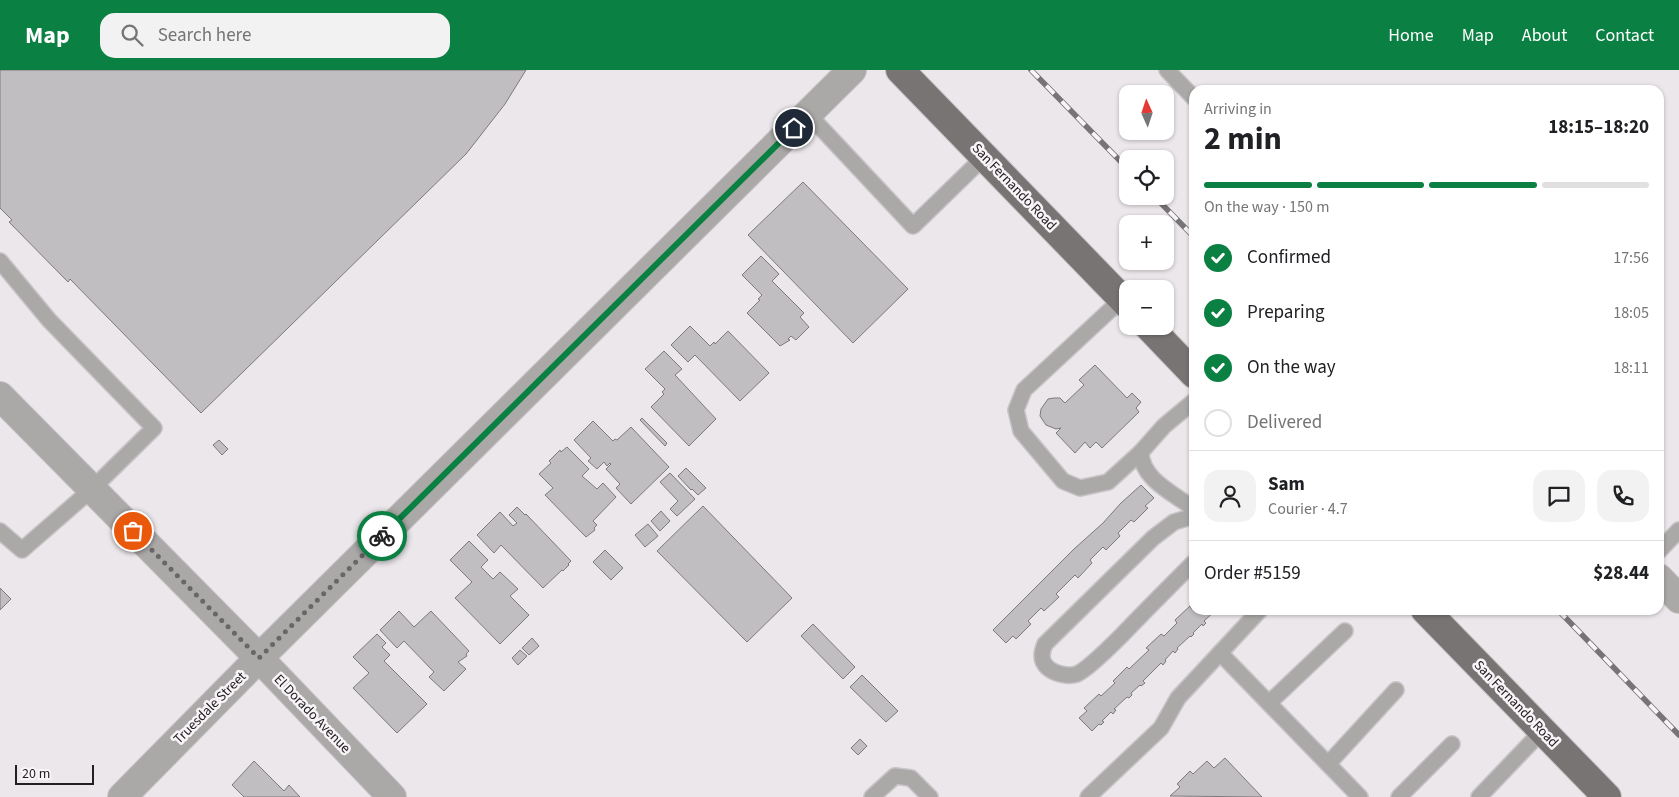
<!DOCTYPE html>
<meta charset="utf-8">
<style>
body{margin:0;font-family:"Source Sans 3",sans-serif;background:#f2f2f2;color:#202124;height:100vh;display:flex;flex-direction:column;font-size:19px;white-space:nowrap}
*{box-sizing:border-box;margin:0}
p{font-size:16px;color:#757577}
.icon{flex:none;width:28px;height:28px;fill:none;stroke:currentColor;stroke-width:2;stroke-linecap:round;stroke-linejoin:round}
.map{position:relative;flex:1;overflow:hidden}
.details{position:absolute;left:1189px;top:15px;width:475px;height:530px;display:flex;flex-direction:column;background:#fff;border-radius:15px;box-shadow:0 1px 4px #0004}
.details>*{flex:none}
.needle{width:32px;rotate:357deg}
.controls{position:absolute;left:1119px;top:15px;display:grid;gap:10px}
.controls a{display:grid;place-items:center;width:55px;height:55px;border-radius:10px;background:#fff;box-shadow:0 1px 4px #0004;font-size:25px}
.scale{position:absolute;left:15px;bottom:12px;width:79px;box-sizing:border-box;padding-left:5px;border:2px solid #222122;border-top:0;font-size:14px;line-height:18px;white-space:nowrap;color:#222122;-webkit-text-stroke:4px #f8f4f8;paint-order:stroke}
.pin{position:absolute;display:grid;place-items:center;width:42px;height:42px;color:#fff;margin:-21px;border:2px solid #fff;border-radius:50%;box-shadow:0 1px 5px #0007}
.courier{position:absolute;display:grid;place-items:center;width:50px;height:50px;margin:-25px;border:4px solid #0b8043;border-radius:50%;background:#fff;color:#222;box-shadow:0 1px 6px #0007}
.head em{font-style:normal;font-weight:700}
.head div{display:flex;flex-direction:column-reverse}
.head{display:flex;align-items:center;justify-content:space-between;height:85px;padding:0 15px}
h1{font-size:32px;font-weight:700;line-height:38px}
.bar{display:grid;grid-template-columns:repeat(4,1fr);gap:8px 5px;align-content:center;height:60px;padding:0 15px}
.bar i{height:6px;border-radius:4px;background:#e0e0e0}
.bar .on{background:#0b8043}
.bar p{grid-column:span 4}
.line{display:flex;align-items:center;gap:12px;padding:0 15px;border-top:1px solid #e0e0e0}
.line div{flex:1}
.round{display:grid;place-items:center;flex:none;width:52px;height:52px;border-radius:15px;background:#f2f2f2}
ol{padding:0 15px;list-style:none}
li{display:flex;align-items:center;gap:15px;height:55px}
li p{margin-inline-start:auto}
li .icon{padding:5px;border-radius:50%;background:#0b8043;color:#fff;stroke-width:4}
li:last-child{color:#757577}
li i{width:28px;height:28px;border:2px solid #e0e0e0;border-radius:50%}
header{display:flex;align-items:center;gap:30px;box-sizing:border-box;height:70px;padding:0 25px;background:#0b8043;color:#fff}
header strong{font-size:24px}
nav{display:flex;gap:28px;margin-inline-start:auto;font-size:18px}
.search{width:350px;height:45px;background:#f2f2f2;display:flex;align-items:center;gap:12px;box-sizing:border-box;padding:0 18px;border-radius:15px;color:#757577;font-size:19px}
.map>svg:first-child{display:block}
.building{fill:#c1bec2;stroke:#7d7a7e}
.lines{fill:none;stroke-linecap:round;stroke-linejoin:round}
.service-casing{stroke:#c7c3c7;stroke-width:18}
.minor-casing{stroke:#c7c3c7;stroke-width:30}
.primary-casing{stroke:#c7c3c7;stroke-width:30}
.service{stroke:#aba9a8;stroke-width:15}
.minor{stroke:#aba9a8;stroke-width:28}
.primary{stroke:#787473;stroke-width:28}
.rail-casing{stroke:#767476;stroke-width:5.5}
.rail{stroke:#f8f4f8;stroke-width:4;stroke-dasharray:11;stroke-linecap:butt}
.done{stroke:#686668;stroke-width:5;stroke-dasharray:0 9}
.route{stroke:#0b8043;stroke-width:6}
.labels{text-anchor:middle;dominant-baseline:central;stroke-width:5;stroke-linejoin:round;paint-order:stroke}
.street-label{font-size:14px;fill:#222122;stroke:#f8f4f8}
</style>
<header>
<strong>Map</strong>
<div class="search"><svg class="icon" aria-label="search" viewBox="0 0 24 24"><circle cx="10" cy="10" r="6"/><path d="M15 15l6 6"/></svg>Search here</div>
<nav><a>Home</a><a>Map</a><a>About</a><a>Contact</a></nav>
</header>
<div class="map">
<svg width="1679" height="727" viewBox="0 0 1679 727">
<rect width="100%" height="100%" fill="#ebe7eb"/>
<g class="building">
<polygon points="0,0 526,0 505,34 466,84 201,343 70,209 68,212 9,152 12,150 0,138"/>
<polygon points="803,112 908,219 853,273 748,165"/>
<polygon points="761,186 779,204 772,211 804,243 800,247 809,257 796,270 791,266 788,269 790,270 780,276 747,243 760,230 758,229 762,225 742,205"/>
<polygon points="690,256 710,276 714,272 715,274 728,261 769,303 740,331 695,285 688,292 671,275"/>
<polygon points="664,281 682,299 675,305 716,349 689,376 651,337 664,324 662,322 665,319 645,299"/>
<polygon points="1095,295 1127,328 1132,323 1141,332 1136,338 1139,342 1102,378 1096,372 1090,378 1085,372 1075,383 1056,363 1061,358 1056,359 1046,355 1040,346 1041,339 1048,329 1054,328 1060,328 1065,333 1084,315 1079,310"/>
<polygon points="642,348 667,373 665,376 640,350"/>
<polygon points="593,351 613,371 615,369 617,370 631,357 669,397 631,434 616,418 620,414 606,399 611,394 610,393 607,396 604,392 597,399 588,391 591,388 574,370"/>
<polygon points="219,370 228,379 222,385 213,375"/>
<polygon points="567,377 589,399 582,406 597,419 603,413 616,427 593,451 597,455 594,458 595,460 586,467 545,425 553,418 539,404 551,393 549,391 560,380 561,382"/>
<polygon points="686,398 706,418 698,425 692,419 691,420 678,406"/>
<polygon points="670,403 695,429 677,446 670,439 678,431 660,412"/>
<polygon points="1141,415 1154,428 1145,436 1148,438 1134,452 1131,450 1118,463 1120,466 1106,480 1103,477 1090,490 1092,493 1078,508 1075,505 1056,524 1059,527 1044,541 1041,538 1028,551 1031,554 1016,569 1013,566 1006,573 993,560 1074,479 1103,453 1121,433"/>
<polygon points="703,436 792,528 747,572 657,481"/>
<polygon points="517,437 525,445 526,444 571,491 568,494 569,495 563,501 562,500 543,518 501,475 494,483 477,465 500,442 513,456 517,453 509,445"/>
<polygon points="661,441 670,451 660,461 651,451"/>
<polygon points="648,454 658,466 645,477 635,465"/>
<polygon points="469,471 488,490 481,497 493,509 500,502 518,519 510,526 529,545 500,574 455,528 472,512 450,490"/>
<polygon points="605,480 623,498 611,510 593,492"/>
<polygon points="0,518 11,529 0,540"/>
<polygon points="1190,536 1192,539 1194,537 1194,540 1216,540 1204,551 1206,553 1203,556 1202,554 1193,563 1194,564 1191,567 1190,566 1177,578 1178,579 1175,583 1173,581 1165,590 1166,591 1163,595 1161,593 1143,611 1145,613 1141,616 1140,615 1131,623 1132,625 1129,628 1127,627 1114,639 1116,640 1113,644 1111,642 1102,651 1104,652 1101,655 1099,654 1092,661 1079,648 1087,641 1084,638 1099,624 1101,626 1115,613 1113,611 1127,597 1129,599 1149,580 1146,578 1161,564 1164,566 1177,553 1175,550"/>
<polygon points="399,541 414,557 431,541 469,581 466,584 467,586 458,592 466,599 444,621 429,607 434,602 404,571 397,578 380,560"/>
<polygon points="813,554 855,597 843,609 801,566"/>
<polygon points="377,564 386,573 382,577 390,585 384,591 427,634 397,663 353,618 369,603 353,587"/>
<polygon points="532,568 539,576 529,585 522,578"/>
<polygon points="520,580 527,586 518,595 512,588"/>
<polygon points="862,605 898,641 886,652 850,617"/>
<polygon points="860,669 867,676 858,685 851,678"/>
<polygon points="1225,688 1262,727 1170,726 1180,717 1177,714 1190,701 1193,704 1207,691 1214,698"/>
<polygon points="254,691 284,721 289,715 300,727 244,727 232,715"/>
</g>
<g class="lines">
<g class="service-casing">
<g id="service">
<polyline points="1167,0 1194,28"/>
<polyline points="808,44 913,156 984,87"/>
<polyline points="0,191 49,250 154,358 92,419 22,480 0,461"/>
<polyline points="1122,229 1024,320 1016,340 1021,361 1063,411 1080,418 1108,412 1141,382"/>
<path d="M1194 331 1164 356 1141 382C1141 407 1169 421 1187 434L1194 437"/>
<path d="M1194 446 1174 452 1153 468 1045 574C1041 583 1040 591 1048 598 1055 604 1069 607 1077 604 1088 599 1112 575 1121 566 1145 541 1169 517 1194 492"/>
<polyline points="1659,481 1679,460"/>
<polyline points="1220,583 1360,727"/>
<polyline points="1269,633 1345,561"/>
<polyline points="1328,694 1396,620"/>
<polyline points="872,727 895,706 911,708 930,727"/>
<polyline points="1088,727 1161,658 1178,628 1260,540"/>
<polyline points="1399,727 1452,674"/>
<polyline points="1479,727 1542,661"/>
</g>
</g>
<g class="minor-casing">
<g id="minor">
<polyline points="0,326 259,588 392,727"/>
<polyline points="1659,508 1679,529"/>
<polyline points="122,727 259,588 852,0"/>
</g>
</g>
<g class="primary-casing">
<g id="primary">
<polyline points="900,0 1128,235"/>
<polyline points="1148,256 1194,304"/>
<polyline points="1425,540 1607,727"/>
</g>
</g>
<use href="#service" class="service"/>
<use href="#minor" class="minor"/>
<use href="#primary" class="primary"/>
<g class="rail-casing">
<g id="rail">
<polyline points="1031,0 1128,99"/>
<polyline points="1154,126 1194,167"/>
<polyline points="1558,540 1679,665"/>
</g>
</g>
<use href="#rail" class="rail"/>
</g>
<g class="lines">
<polyline class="done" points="133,461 259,588 382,466"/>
<polyline class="route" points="382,466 794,58"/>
</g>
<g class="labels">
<g class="street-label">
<text transform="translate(1014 117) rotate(46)">San Fernando Road</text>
<text transform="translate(1516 634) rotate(46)">San Fernando Road</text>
<text transform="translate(210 638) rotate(-45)">Truesdale Street</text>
<text transform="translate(312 644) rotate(46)">El Dorado Avenue</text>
</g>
</g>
</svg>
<div class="controls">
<a><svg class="needle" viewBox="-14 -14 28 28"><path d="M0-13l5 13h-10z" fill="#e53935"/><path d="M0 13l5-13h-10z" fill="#757577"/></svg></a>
<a><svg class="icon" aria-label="locate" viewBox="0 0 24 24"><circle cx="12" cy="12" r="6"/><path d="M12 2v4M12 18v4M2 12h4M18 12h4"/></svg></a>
<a>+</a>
<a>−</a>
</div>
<div class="scale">20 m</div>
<div class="pin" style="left:133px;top:461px;background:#ea580c"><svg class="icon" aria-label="bag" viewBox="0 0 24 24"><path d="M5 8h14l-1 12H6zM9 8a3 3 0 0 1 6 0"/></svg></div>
<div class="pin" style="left:794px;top:58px;background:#1f2937"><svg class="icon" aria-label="home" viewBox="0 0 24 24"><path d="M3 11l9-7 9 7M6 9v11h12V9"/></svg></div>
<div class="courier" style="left:382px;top:466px"><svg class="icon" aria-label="bike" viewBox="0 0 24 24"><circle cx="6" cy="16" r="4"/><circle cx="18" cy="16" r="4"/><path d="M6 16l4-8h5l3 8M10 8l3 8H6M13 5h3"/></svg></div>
<section class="details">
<div class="head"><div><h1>2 min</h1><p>Arriving in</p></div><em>18:15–18:20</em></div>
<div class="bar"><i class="on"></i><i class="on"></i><i class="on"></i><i></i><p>On the way · 150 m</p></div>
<ol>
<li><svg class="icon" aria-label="check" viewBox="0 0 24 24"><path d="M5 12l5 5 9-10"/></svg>Confirmed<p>17:56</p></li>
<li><svg class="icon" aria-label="check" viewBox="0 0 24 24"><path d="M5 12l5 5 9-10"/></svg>Preparing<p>18:05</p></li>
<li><svg class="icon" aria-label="check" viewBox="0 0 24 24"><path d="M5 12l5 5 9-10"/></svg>On the way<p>18:11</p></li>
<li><i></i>Delivered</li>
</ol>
<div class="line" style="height:90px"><a class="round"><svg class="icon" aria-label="person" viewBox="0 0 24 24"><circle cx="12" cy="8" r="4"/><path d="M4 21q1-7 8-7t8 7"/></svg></a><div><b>Sam</b><p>Courier · 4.7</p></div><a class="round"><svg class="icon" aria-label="chat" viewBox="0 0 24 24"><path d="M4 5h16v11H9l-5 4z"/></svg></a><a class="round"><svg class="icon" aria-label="phone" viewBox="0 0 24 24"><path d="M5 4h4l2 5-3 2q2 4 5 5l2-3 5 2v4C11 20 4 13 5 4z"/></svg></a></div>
<div class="line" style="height:65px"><div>Order #5159</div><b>$28.44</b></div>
</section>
</div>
